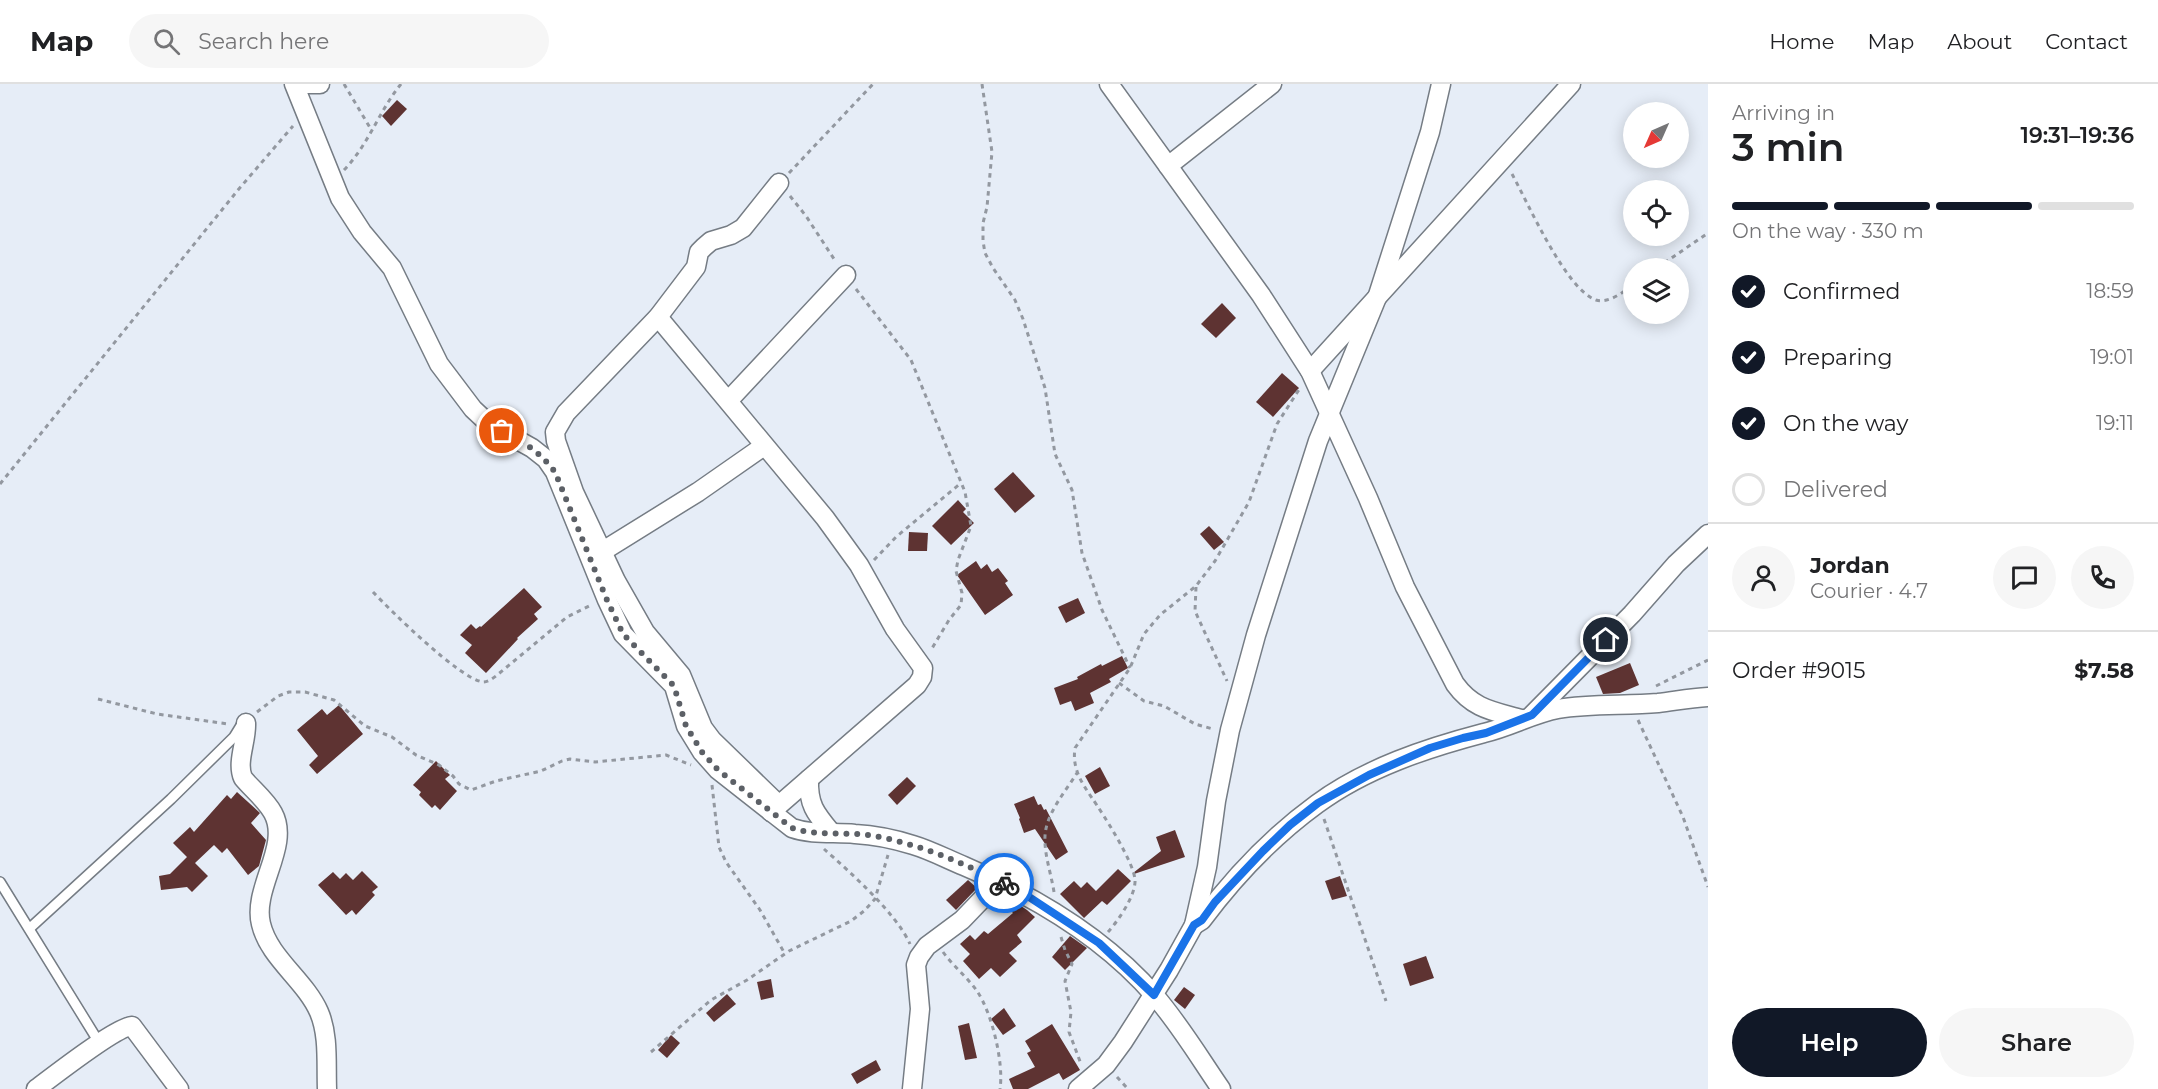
<!DOCTYPE html>
<meta charset="utf-8">
<style>
body{margin:0;font-family:Montserrat,sans-serif;background:#f6f6f6;color:#202124;height:100vh;display:flex;flex-direction:column;font-size:22px;white-space:nowrap}
*{box-sizing:border-box;margin:0}
p{font-size:20px;color:#757577}
.icon{flex:none;width:33px;height:33px;fill:none;stroke:currentColor;stroke-width:2;stroke-linecap:round;stroke-linejoin:round}
.map{position:relative;flex:1;overflow:hidden}
.panel{display:flex;flex-direction:column;background:#fff;width:450px}
.panel>*{flex:none}
.needle{width:39px;rotate:225deg}
.buttons{position:absolute;left:1623px;top:18px;display:grid;gap:12px}
.buttons a{display:grid;place-items:center;width:66px;height:66px;border-radius:50%;background:#fff;box-shadow:0 3px 15px #0003;font-size:30px}
.pin{position:absolute;display:grid;place-items:center;width:51px;height:51px;color:#fff;margin:-26px;border:3px solid #fff;border-radius:50%;box-shadow:0 2px 6px #0007}
.courier{position:absolute;display:grid;place-items:center;width:60px;height:60px;margin:-30px;border:4px solid #1a73e8;border-radius:50%;background:#fff;color:#222;box-shadow:0 2px 8px #0007}
.headline em{font-style:normal;font-weight:600}
.headline div{display:flex;flex-direction:column-reverse}
.headline{display:flex;align-items:center;justify-content:space-between;height:102px;padding:0 24px}
h1{font-size:39px;font-weight:600;line-height:45px}
.bar{display:grid;grid-template-columns:repeat(4,1fr);gap:9px 6px;align-content:center;height:72px;padding:0 24px}
.bar i{height:8px;border-radius:4px;background:#e0e0e0}
.bar .current{background:#111827}
.bar p{grid-column:span 4}
.line{display:flex;align-items:center;gap:15px;padding:0 24px;border-top:2px solid #e0e0e0}
.line div{flex:1}
.round{display:grid;place-items:center;flex:none;width:63px;height:63px;border-radius:32px;background:#f6f6f6}
ol{padding:0 24px;list-style:none}
li{display:flex;align-items:center;gap:18px;height:66px}
li p{margin-inline-start:auto}
li .icon{padding:6px;border-radius:50%;background:#111827;color:#fff;stroke-width:4}
li:last-child{color:#757577}
li i{width:33px;height:33px;border:3px solid #e0e0e0;border-radius:50%}
.primary-button{display:flex;gap:12px;margin-top:auto;padding:12px 24px}
.primary-button a{flex:1;height:69px;border-radius:36px;background:#111827;color:#fff;font-size:24px;font-weight:600;line-height:69px;text-align:center}
.primary-button a+a{background:#f6f6f6;color:#202124}
header{display:flex;align-items:center;gap:36px;box-sizing:border-box;height:84px;padding:0 30px;background:#fff;border-bottom:2px solid #e0e0e0}
header strong{font-size:28px}
nav{display:flex;gap:33px;margin-inline-start:auto;font-size:21px}
.search{width:420px;height:54px;background:#f6f6f6;display:flex;align-items:center;gap:15px;box-sizing:border-box;padding:0 21px;border-radius:33px;color:#757577;font-size:22px}
main{display:flex;flex:1;min-height:0}
.map>svg:first-child{display:block}
.building{fill:#5e3332}
.lines{fill:none;stroke-linecap:round;stroke-linejoin:round}
.lane-casing{stroke:#757c84;stroke-width:12}
.street-casing{stroke:#757c84;stroke-width:21}
.path{stroke:#9398a0;stroke-width:3;stroke-dasharray:4.5 4.5;stroke-linecap:butt}
.lane{stroke:#fff;stroke-width:9}
.street{stroke:#fff;stroke-width:18}
.done{stroke:#5c6066;stroke-width:6;stroke-dasharray:0 10.8}
.route{stroke:#1a73e8;stroke-width:8}
</style>
<header>
<strong>Map</strong>
<div class="search"><svg class="icon" aria-label="search" viewBox="0 0 24 24"><circle cx="10" cy="10" r="6"/><path d="M15 15l6 6"/></svg>Search here</div>
<nav><a>Home</a><a>Map</a><a>About</a><a>Contact</a></nav>
</header>
<main>
<div class="map">
<svg width="1708" height="1005" viewBox="0 0 1708 1005">
<rect width="100%" height="100%" fill="#e6edf7"/>
<g class="building">
<polygon points="397,16 407,25 391,42 382,32"/>
<polygon points="1222,219 1236,234 1216,254 1201,240"/>
<polygon points="1282,289 1299,304 1273,333 1256,318"/>
<polygon points="1013,388 1035,412 1015,429 994,405"/>
<polygon points="958,416 966,425 963,428 974,439 951,461 932,442"/>
<polygon points="1209,442 1224,458 1214,466 1200,450"/>
<polygon points="909,448 928,449 927,467 908,467"/>
<polygon points="976,477 981,485 987,480 992,488 998,484 1008,497 1005,499 1013,511 985,531 957,491"/>
<polygon points="524,504 542,523 534,530 538,535 517,554 518,555 486,589 465,569 472,561 460,551 471,540 476,545 480,542 481,543"/>
<polygon points="1078,514 1085,529 1066,539 1058,523"/>
<polygon points="1122,572 1128,584 1109,595 1111,598 1090,609 1094,619 1075,627 1071,617 1060,621 1054,604 1078,595 1077,593 1101,580 1102,582"/>
<polygon points="1630,579 1639,601 1620,609 1603,610 1596,593"/>
<polygon points="339,621 363,650 317,690 309,681 318,672 297,646 322,625 327,631"/>
<polygon points="436,677 450,691 445,695 457,707 440,726 435,721 432,724 419,711 421,708 413,701"/>
<polygon points="1100,683 1110,702 1095,710 1085,692"/>
<polygon points="907,693 916,702 897,721 888,711"/>
<polygon points="237,708 260,729 251,739 266,756 259,782 248,791 227,764 222,769 214,761 195,779 208,792 192,808 187,803 161,806 159,792 170,790 187,773 173,759 190,743 194,748 227,711 231,715"/>
<polygon points="1034,712 1038,721 1041,720 1044,726 1046,725 1068,768 1056,776 1035,745 1024,749 1019,735 1020,734 1014,720"/>
<polygon points="1175,746 1185,773 1134,790 1133,789 1161,767 1156,753"/>
<polygon points="1118,785 1131,797 1107,821 1102,817 1084,834 1060,810 1074,797 1081,804 1087,798 1096,807"/>
<polygon points="362,787 378,803 372,808 375,811 356,831 352,826 346,831 318,801 333,788 340,795 346,789 353,796"/>
<polygon points="1340,792 1347,812 1332,816 1325,797"/>
<polygon points="968,796 977,804 956,826 946,816"/>
<polygon points="1018,820 1027,826 1035,833 1017,851 1022,858 1009,869 1017,877 1000,893 991,884 979,895 963,877 970,870 960,860 970,851 975,856 984,847 988,850 1013,829 1011,827"/>
<polygon points="1070,852 1087,864 1065,886 1052,873"/>
<polygon points="1426,872 1434,894 1410,902 1403,880"/>
<polygon points="771,895 774,913 761,916 757,898"/>
<polygon points="1184,903 1195,911 1185,925 1174,916"/>
<polygon points="727,910 736,920 714,938 706,929"/>
<polygon points="1004,924 1016,942 1003,951 991,935"/>
<polygon points="969,939 977,974 965,976 958,942"/>
<polygon points="1052,940 1080,986 1063,996 1059,989 1028,1005 1013,1005 1009,995 1035,983 1027,969 1031,967 1025,957"/>
<polygon points="671,951 680,959 667,974 658,966"/>
<polygon points="876,976 881,986 857,1000 851,990"/>
</g>
<g class="lines">
<g class="lane-casing">
<g id="lane">
<polyline points="0,798 100,960"/>
<polyline points="30,844 171,715 234,653 242,640"/>
</g>
</g>
<g class="street-casing">
<g id="street">
<path d="M294 0 340 114 362 148 392 184 439 280 473 325 489 340 532 364 546 375 555 388 607 516 623 550 674 602 686 642 702 668 718 686 792 744C812 751 833 748 855 750 874 751 894 755 913 761 930 766 947 775 964 782 1034 812 1104 853 1155 912 1180 941 1199 973 1221 1005"/>
<polyline points="306,0 320,0"/>
<path d="M1109 0 1261 211 1310 287 1368 414 1405 503 1455 600C1473 625 1493 627 1521 635"/>
<polyline points="1168,82 1272,0"/>
<polyline points="658,233 825,434 859,481 895,545 923,584 922,593 917,601 771,728"/>
<polyline points="1310,287 1571,0"/>
<polyline points="729,316 846,191"/>
<polyline points="603,467 698,408 764,362"/>
<polyline points="1532,631 1632,530 1676,480 1708,450"/>
<path d="M246 639C247 657 236 678 243 694 252 705 266 716 273 729 291 762 252 804 261 840 269 874 305 896 319 928 329 951 326 980 327 1005"/>
<path d="M809 695C808 720 815 729 831 748"/>
<polyline points="779,721 712,656 703,644 681,591 645,548 616,497 574,408 556,357 555,348 566,329 658,233 696,183 699,168 704,163 711,157 731,151 743,144 779,99"/>
<path d="M1194 841 1202 836C1234 793 1273 752 1317 720 1366 684 1427 664 1484 649 1510 643 1532 630 1558 625 1591 619 1625 622 1658 619 1675 617 1691 614 1708 613"/>
<path d="M36 1005C52 993 116 943 132 942L179 1005"/>
<polyline points="912,1005 920,925 916,881 919,873 927,862 962,836 987,810 997,796"/>
<polyline points="1078,1005 1106,981 1123,958 1169,886 1194,841 1207,783 1216,717 1230,646 1256,551 1318,357 1378,211 1430,48 1441,0"/>
</g>
</g>
<g class="path">
<polyline points="344,0 372,47"/>
<polyline points="982,0 992,68 987,123 983,139 983,157 985,169 993,184 1015,216 1023,235 1045,304 1055,370 1072,406 1082,469 1102,526 1130,584"/>
<path d="M344 86C369 60 379 27 401 0"/>
<polyline points="789,89 873,0"/>
<path d="M1512 90C1528 119 1566 206 1596 216 1609 220 1624 207 1634 201"/>
<polyline points="790,112 806,132 836,178"/>
<polyline points="1657,184 1708,149"/>
<polyline points="856,205 911,276 965,408 971,442 958,476 956,487 962,509 961,521 949,536 931,566"/>
<polyline points="0,400 238,106 293,42"/>
<polyline points="874,476 896,453 961,399"/>
<polyline points="1196,503 1195,527 1227,597"/>
<path d="M373 508C391 527 460 595 483 598 488 598 492 595 496 592L567 533 591 521"/>
<polyline points="1119,599 1144,617 1164,622 1195,640 1213,645"/>
<polyline points="1656,602 1708,576"/>
<polyline points="98,615 157,630 228,640"/>
<polyline points="257,628 278,612 289,608 305,608 334,616 365,642 392,653 416,671 439,681 453,692 459,700 471,706 496,697 541,687 562,677 570,675 595,678 666,671 691,681"/>
<polyline points="1638,636 1683,733 1708,803"/>
<polyline points="712,701 719,763 726,778 760,826 785,870"/>
<polyline points="1324,735 1386,917"/>
<path d="M824 765C850 788 896 829 910 860"/>
<path d="M1054 808C1051 789 1044 770 1045 752 1046 730 1065 708 1077 689"/>
<path d="M1108 848C1118 837 1136 811 1135 796 1134 778 1103 730 1092 714 1081 698 1072 684 1075 664L1130 584 1144 550 1160 531 1196 502 1215 477 1249 418 1277 340 1300 304"/>
<polyline points="1061,853 1065,866 1072,880 1065,897 1071,928 1069,948 1081,980"/>
<path d="M943 868C953 882 967 893 977 907 992 929 1004 979 1000 1005"/>
<polyline points="651,968 711,916 747,896 789,867 851,837 864,827 875,815 888,771"/>
<polyline points="1117,993 1128,1005"/>
</g>
<use href="#lane" class="lane"/>
<use href="#street" class="street"/>
</g>
<g class="lines">
<path class="done" d="M502 347C523 357 541 369 555 388L607 516 623 550 674 602 686 642 702 668 718 686 792 744C818 753 847 747 874 752 919 760 963 779 1004 799"/>
<polyline class="route" points="1004,799 1023,809 1099,859 1154,911 1194,841 1202,836 1215,818 1263,767 1290,741 1318,719 1369,691 1430,664 1463,654 1486,649 1532,631 1606,556"/>
</g>
</svg>
<div class="buttons">
<a><svg class="needle" viewBox="-14 -14 28 28"><path d="M0-13l5 13h-10z" fill="#e53935"/><path d="M0 13l5-13h-10z" fill="#757577"/></svg></a>
<a><svg class="icon" aria-label="locate" viewBox="0 0 24 24"><circle cx="12" cy="12" r="6"/><path d="M12 2v4M12 18v4M2 12h4M18 12h4"/></svg></a>
<a><svg class="icon" aria-label="layers" viewBox="0 0 24 24"><path d="M12 4l9 5-9 5-9-5zM3 14l9 5 9-5"/></svg></a>
</div>
<div class="pin" style="left:502px;top:347px;background:#ea580c"><svg class="icon" aria-label="bag" viewBox="0 0 24 24"><path d="M5 8h14l-1 12H6zM9 8a3 3 0 0 1 6 0"/></svg></div>
<div class="pin" style="left:1606px;top:556px;background:#1f2937"><svg class="icon" aria-label="home" viewBox="0 0 24 24"><path d="M3 11l9-7 9 7M6 9v11h12V9"/></svg></div>
<div class="courier" style="left:1004px;top:799px"><svg class="icon" aria-label="bike" viewBox="0 0 24 24"><circle cx="6" cy="16" r="4"/><circle cx="18" cy="16" r="4"/><path d="M6 16l4-8h5l3 8M10 8l3 8H6M13 5h3"/></svg></div>
</div>
<section class="panel">
<div class="headline"><div><h1>3 min</h1><p>Arriving in</p></div><em>19:31–19:36</em></div>
<div class="bar"><i class="current"></i><i class="current"></i><i class="current"></i><i></i><p>On the way · 330 m</p></div>
<ol>
<li><svg class="icon" aria-label="check" viewBox="0 0 24 24"><path d="M5 12l5 5 9-10"/></svg>Confirmed<p>18:59</p></li>
<li><svg class="icon" aria-label="check" viewBox="0 0 24 24"><path d="M5 12l5 5 9-10"/></svg>Preparing<p>19:01</p></li>
<li><svg class="icon" aria-label="check" viewBox="0 0 24 24"><path d="M5 12l5 5 9-10"/></svg>On the way<p>19:11</p></li>
<li><i></i>Delivered</li>
</ol>
<div class="line" style="height:108px"><a class="round"><svg class="icon" aria-label="person" viewBox="0 0 24 24"><circle cx="12" cy="8" r="4"/><path d="M4 21q1-7 8-7t8 7"/></svg></a><div><b>Jordan</b><p>Courier · 4.7</p></div><a class="round"><svg class="icon" aria-label="chat" viewBox="0 0 24 24"><path d="M4 5h16v11H9l-5 4z"/></svg></a><a class="round"><svg class="icon" aria-label="phone" viewBox="0 0 24 24"><path d="M5 4h4l2 5-3 2q2 4 5 5l2-3 5 2v4C11 20 4 13 5 4z"/></svg></a></div>
<div class="line" style="height:78px"><div>Order #9015</div><b>$7.58</b></div>
<div class="primary-button"><a>Help</a><a>Share</a></div>
</section>
</main>
